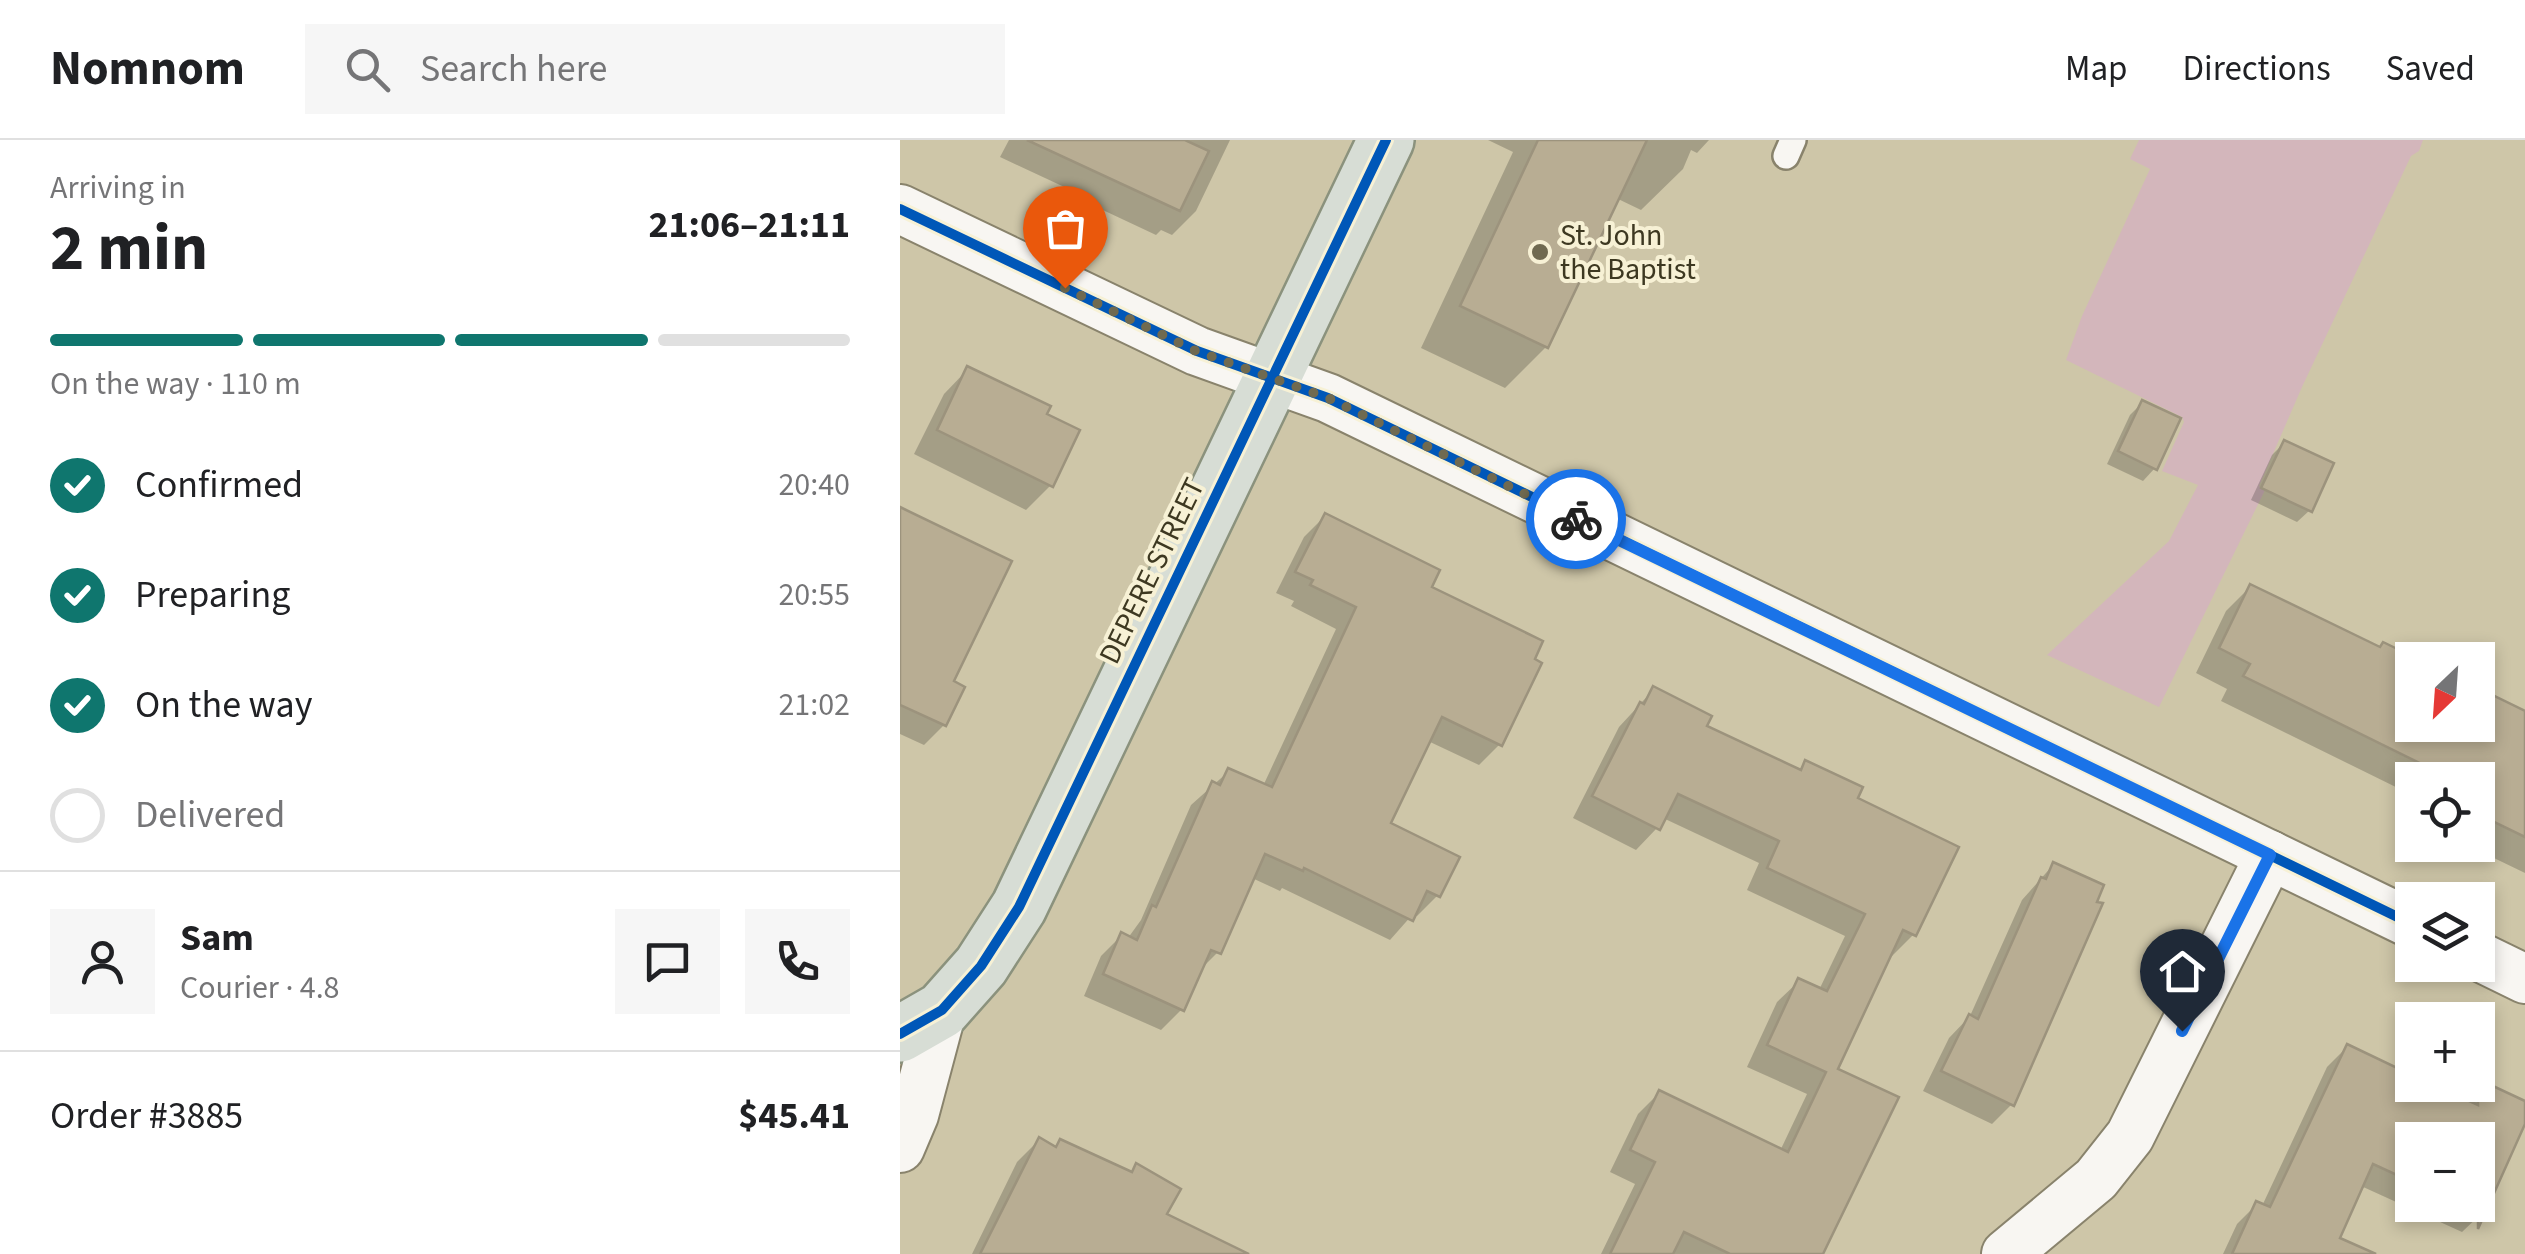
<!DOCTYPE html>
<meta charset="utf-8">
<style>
body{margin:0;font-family:"Source Sans 3",sans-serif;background:#f6f6f6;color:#202124;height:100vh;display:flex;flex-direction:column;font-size:38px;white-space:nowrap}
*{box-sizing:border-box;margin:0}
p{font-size:32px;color:#757577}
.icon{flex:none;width:55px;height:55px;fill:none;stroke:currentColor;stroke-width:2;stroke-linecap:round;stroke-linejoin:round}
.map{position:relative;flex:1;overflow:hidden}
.panel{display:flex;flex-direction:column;background:#fff;width:900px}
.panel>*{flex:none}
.needle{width:65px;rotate:205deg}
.tools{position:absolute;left:1495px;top:502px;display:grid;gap:20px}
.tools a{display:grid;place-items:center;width:100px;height:100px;border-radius:0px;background:#fff;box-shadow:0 5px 15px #0003;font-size:50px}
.pin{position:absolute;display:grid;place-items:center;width:85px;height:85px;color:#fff;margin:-102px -42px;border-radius:50% 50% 50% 0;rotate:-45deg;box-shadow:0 0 10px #0007}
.pin .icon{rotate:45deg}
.courier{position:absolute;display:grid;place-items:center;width:100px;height:100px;margin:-50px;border:8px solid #1a73e8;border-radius:50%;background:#fff;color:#222;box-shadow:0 2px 12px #0007}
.overview em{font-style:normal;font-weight:700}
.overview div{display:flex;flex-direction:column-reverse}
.overview{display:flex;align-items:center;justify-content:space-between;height:170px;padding:0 50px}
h1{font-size:65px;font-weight:700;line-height:75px}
.bar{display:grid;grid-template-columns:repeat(4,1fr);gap:15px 10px;align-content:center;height:120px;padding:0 50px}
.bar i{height:12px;border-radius:8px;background:#e0e0e0}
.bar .selected{background:#0f766e}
.bar p{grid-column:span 4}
.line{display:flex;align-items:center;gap:25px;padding:0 50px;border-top:2px solid #e0e0e0}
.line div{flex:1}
.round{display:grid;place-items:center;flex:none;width:105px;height:105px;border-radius:0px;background:#f6f6f6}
ol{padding:0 50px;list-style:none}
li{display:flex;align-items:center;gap:30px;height:110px}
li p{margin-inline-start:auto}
li .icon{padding:10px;border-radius:50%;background:#0f766e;color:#fff;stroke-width:4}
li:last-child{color:#757577}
li i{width:55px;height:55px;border:5px solid #e0e0e0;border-radius:50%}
header{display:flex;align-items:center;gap:60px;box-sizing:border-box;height:140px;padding:0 50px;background:#fff;border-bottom:2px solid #e0e0e0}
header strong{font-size:48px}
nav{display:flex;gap:55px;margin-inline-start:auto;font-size:35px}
.search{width:700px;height:90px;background:#f6f6f6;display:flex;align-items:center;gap:25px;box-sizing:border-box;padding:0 35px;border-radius:0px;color:#757577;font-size:38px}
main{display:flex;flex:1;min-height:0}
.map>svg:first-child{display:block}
.green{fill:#d3b6bb}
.shadow{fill:#0003;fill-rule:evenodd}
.building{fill:#b8ad93;stroke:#9c937d;stroke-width:2.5}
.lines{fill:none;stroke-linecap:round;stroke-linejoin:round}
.service-casing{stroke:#89836c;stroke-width:30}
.minor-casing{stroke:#89836c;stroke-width:52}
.primary-casing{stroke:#8b927d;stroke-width:60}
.service{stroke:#f8f6f2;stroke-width:25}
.minor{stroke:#f8f6f2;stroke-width:48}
.primary{stroke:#d7ddd5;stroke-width:55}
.cycleway-casing{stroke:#f7f1d5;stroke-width:16}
.cycleway{stroke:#0057b8;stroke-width:10}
.done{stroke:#706a50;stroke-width:10;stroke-dasharray:0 18}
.route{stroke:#1a73e8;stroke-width:12}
.poi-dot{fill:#706a50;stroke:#f7f1d5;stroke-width:4}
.labels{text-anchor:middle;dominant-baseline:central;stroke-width:8;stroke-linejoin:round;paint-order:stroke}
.poi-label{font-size:30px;fill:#3d3821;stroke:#f7f1d5;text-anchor:start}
.street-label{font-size:30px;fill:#3d3821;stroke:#f7f1d5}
</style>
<header>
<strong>Nomnom</strong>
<div class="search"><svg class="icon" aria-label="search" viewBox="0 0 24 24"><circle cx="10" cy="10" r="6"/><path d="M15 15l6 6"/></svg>Search here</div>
<nav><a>Map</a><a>Directions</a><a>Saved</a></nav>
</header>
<main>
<section class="panel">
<div class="overview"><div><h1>2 min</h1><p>Arriving in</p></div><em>21:06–21:11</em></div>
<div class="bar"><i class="selected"></i><i class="selected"></i><i class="selected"></i><i></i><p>On the way · 110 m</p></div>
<ol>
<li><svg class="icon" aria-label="check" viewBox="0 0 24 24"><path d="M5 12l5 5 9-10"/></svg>Confirmed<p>20:40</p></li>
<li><svg class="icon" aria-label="check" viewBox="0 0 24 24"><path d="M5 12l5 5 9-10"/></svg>Preparing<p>20:55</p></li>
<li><svg class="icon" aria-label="check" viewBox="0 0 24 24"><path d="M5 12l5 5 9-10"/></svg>On the way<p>21:02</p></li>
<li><i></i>Delivered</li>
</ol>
<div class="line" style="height:180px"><a class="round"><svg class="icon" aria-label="person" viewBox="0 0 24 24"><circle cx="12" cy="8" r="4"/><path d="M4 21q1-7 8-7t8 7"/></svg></a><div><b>Sam</b><p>Courier · 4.8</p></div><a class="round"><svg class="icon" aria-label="chat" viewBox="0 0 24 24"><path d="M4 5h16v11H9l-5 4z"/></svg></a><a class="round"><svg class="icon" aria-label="phone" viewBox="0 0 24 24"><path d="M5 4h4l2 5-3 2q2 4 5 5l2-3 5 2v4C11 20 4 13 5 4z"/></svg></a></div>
<div class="line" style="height:130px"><div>Order #3885</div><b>$45.41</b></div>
</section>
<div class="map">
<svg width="1625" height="1114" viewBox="0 0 1625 1114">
<rect width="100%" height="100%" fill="#cec6a8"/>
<polygon class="green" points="1239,0 1523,0 1519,11 1511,16 1402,247 1359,346 1365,350 1259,567 1147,515 1269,401 1298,345 1262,331 1284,282 1282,277 1166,220 1182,176 1250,29 1230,19"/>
<g class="shadow">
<polygon points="109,0 330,0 296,71 272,95 261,90 256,95 173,56 175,52 100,17"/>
<polygon points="588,0 809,0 797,13 791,10 783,29 741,70 716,58 646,207 605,248 521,208 613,12"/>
<polygon points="68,229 144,275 151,345 126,370 14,314 44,254"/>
<polygon points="1242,263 1255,328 1243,341 1207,324 1230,275"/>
<polygon points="1384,303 1410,370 1397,382 1351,360 1372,315"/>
<polygon points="0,369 50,543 44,585 24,605 0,594"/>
<polygon points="425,376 528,448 600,604 579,625 528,601 488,684 538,755 517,776 513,774 490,800 382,748 380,751 352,738 318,812 298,832 282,869 261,890 184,856 201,816 222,795 228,798 241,780 291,665 329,631 363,646 436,489 391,466 394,461 376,453 404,397"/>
<polygon points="1350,447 1479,509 1513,520 1512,585 1578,585 1578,551 1625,574 1625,733 1567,705 1578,705 1578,640 1512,640 1512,655 1321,561 1327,549 1296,533 1326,471"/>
<polygon points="754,549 803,587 898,631 905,623 955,659 1056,708 1013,795 992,816 988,815 935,930 920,1114 701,1114 735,1044 710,1032 738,974 759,953 880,1011 907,954 847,927 877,862 899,841 919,850 945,796 847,750 859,723 763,678 757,688 736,710 673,678 719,587"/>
<polygon points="1153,725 1112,964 1092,984 1023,951 1049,898 1070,876 1122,760"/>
<path d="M1447 907 1512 938V945H1528L1551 956 1562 945H1578V942L1625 964V978L1582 1073 1562 1092 1461 1046 1433 1109 1442 1114H1323L1337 1084 1357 1064 1362 1066 1427 927ZM1512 1000H1578V1065H1512Z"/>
<polygon points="139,1000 154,1009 230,1034 237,1027 264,1075 343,1114 72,1114 117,1022"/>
</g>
<g class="building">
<polygon points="127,0 285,0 309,11 280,71"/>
<polygon points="638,0 747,0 648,208 560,166"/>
<polygon points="67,226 151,266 147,274 180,290 153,347 37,290"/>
<polygon points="1242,260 1281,278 1257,330 1218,311"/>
<polygon points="1384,300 1434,323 1412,372 1361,348"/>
<polygon points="0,367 112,421 54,541 65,547 46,586 0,565"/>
<polygon points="425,373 540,430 532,447 643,501 635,519 642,523 602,606 542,577 491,683 560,717 540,757 527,751 513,781 404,728 403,731 365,714 321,814 311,810 284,871 203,834 221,792 237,800 252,765 256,767 312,641 320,645 328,628 372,647 456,467 410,445 413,440 395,432"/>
<polygon points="1350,444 1480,507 1483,502 1520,520 1512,520 1512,585 1578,585 1578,548 1625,571 1625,697 1578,674 1578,640 1554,640 1343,536 1350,524 1319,508"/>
<polygon points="753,546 812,576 807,586 901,630 905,620 963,647 958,658 1059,707 1016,796 1003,790 938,929 999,957 923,1114 830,1114 784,1092 773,1114 710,1114 755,1022 730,1010 759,950 888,1012 926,932 867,905 898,838 927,851 965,774 867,728 879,701 778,654 760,690 692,656 740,562 744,564"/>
<polygon points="1153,722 1204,745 1197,762 1203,763 1114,966 1041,931 1069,874 1078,879 1141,737 1146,739"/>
<polygon points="1447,904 1512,935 1512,945 1534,945 1578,965 1578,939 1625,961 1625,984 1578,1089 1578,1071 1564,1065 1578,1065 1578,1000 1512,1000 1512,1042 1473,1024 1440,1098 1476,1114 1332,1114 1356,1061 1370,1067"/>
<polygon points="139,997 156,1007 160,999 232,1032 236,1023 281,1049 267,1074 349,1114 80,1114"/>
</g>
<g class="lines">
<g class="service-casing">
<polyline id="service" points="886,16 893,0"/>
</g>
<g class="minor-casing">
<g id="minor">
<polyline points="0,69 297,211 428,258 1512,784"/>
<polyline points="1578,816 1625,839"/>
<polyline points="0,1008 14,975 42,870"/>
<polyline points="1106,1114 1196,1039 1230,996 1370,715"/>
</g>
</g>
<g class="primary-casing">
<polyline id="primary" points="0,894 42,870 81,826 119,767 486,0"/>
</g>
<use href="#service" class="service"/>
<use href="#minor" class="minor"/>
<use href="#primary" class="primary"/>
<g class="cycleway-casing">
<g id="cycleway">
<polyline points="0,69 297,211 428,258 1512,784"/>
<polyline points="0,894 42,870 81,826 119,767 486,0"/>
</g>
</g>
<use href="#cycleway" class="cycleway"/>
</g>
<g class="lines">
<polyline class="done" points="165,148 296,211 428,258 676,379"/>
<polyline class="route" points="676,379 1370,715 1282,891"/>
</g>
<circle class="poi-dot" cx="640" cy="112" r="10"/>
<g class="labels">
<g class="poi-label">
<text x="660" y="95">St. John<tspan x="660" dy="34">the Baptist</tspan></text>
</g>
<g class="street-label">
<text transform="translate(252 431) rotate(-64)">DEPERE STREET</text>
</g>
</g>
</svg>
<div class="tools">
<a><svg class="needle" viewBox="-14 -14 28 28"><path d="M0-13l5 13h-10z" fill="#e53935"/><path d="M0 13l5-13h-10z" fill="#757577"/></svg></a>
<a><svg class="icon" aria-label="locate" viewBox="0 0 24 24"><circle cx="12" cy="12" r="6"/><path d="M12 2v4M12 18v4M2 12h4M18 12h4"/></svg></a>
<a><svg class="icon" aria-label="layers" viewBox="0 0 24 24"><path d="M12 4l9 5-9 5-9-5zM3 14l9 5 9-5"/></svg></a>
<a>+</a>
<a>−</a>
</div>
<div class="pin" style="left:165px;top:148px;background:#ea580c"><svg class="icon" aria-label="bag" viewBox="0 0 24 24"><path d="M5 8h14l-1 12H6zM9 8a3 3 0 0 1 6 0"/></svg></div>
<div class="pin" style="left:1282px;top:891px;background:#1f2937"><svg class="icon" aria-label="home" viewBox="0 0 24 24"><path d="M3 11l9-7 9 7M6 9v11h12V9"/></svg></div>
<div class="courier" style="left:676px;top:379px"><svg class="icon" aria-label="bike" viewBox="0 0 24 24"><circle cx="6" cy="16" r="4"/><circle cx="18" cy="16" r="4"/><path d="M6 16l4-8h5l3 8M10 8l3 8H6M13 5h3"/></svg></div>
</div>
</main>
